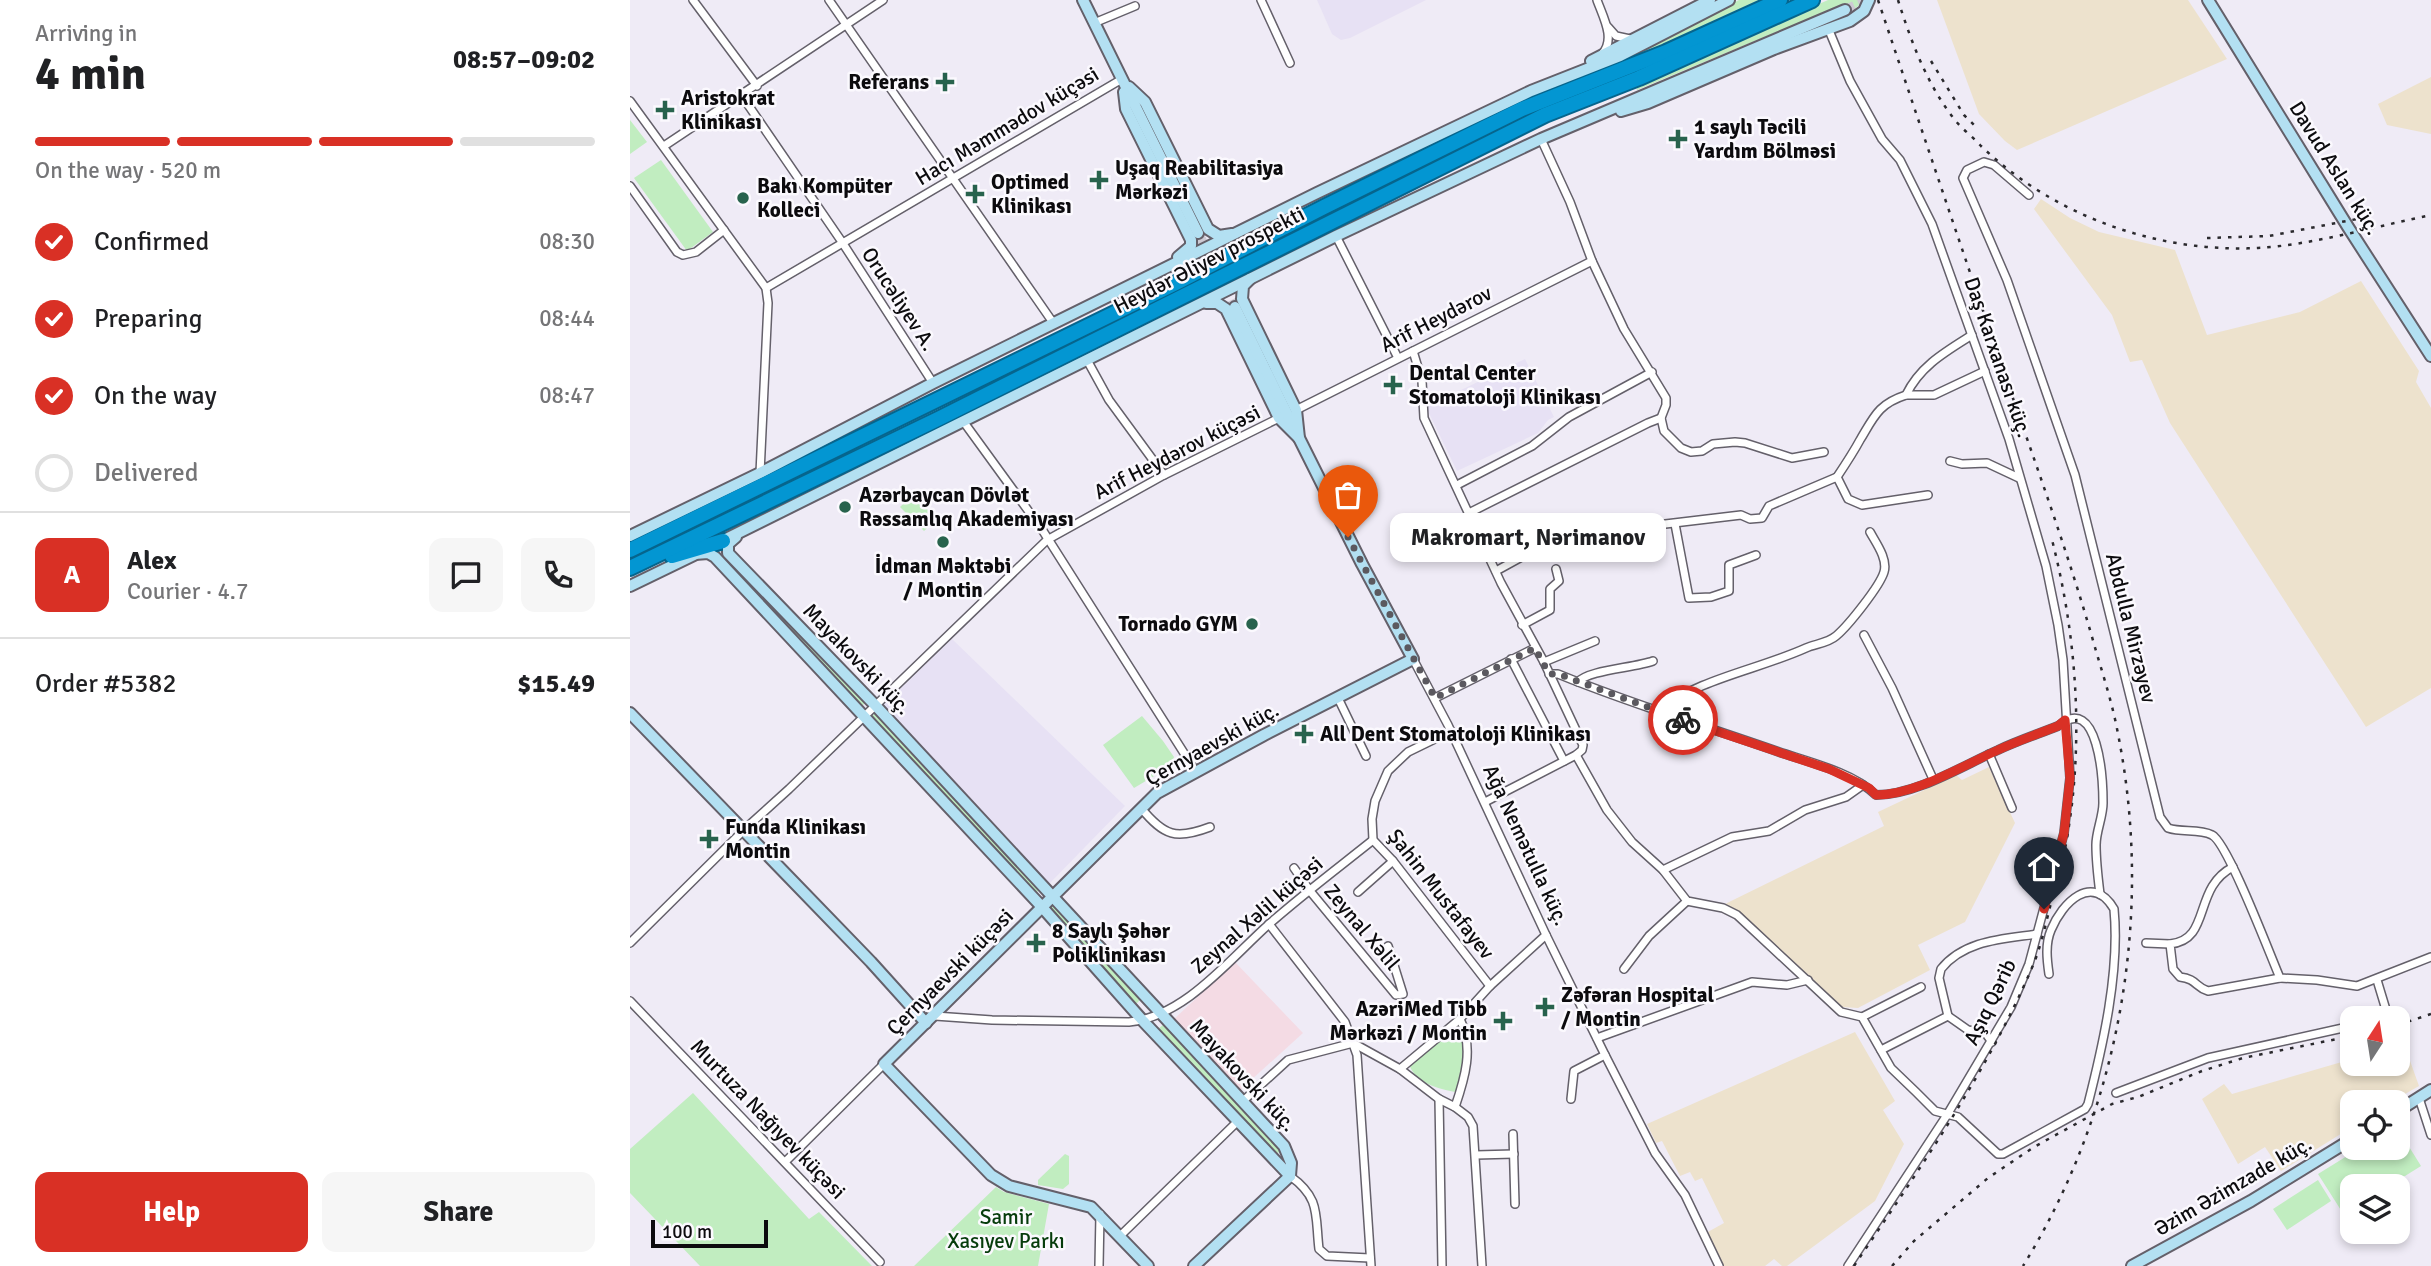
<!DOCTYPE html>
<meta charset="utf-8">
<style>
body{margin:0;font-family:Signika,sans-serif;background:#f6f6f6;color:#202124;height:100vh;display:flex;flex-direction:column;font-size:26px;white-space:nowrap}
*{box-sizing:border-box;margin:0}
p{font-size:23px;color:#757577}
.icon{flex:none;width:38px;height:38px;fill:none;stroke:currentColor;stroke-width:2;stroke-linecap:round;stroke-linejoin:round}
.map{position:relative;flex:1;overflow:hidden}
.drawer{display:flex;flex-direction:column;background:#fff;width:630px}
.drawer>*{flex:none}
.needle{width:46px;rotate:12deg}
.controls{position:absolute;left:1710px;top:1006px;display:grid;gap:14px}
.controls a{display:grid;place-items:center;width:70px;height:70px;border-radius:14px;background:#fff;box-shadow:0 4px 10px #0003;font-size:35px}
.scale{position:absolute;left:21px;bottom:18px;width:117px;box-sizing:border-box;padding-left:7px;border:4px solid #0c0b0e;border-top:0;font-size:19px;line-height:24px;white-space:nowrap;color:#0c0b0e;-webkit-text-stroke:5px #fbf9fe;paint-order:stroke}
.pin{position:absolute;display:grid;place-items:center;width:60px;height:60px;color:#fff;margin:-72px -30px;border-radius:50% 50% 50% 0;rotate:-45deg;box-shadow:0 0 7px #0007}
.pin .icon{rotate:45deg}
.courier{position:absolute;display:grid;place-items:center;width:70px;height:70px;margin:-35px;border:5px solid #d93025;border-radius:50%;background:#fff;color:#222;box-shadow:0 2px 9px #0007}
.bubble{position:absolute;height:49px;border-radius:14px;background:#fff;box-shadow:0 4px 10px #0003;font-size:23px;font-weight:700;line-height:49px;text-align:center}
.summary em{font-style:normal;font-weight:700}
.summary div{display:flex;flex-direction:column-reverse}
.summary{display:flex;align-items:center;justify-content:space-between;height:119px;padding:0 35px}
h1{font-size:46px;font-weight:700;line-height:52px}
.bar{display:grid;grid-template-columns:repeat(4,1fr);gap:10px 7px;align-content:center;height:84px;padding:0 35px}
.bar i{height:9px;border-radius:5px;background:#e0e0e0}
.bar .on{background:#d93025}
.bar p{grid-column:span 4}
.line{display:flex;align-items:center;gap:18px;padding:0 35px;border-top:2px solid #e0e0e0}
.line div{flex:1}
.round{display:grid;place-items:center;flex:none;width:74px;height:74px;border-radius:14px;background:#f6f6f6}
ol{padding:0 35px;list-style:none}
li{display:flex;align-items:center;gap:21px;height:77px}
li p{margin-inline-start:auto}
li .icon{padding:7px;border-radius:50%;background:#d93025;color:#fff;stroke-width:4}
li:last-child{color:#757577}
li i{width:38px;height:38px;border:4px solid #e0e0e0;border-radius:50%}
.primary-button{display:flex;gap:14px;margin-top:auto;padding:14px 35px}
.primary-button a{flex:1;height:80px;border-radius:14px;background:#d93025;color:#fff;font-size:28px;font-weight:700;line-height:80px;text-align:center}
.primary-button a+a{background:#f6f6f6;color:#202124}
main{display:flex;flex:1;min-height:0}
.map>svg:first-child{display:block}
.commercial{fill:#f4dbe4}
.industrial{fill:#ede2cd}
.built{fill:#e7e1f4}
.green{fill:#c1edc0}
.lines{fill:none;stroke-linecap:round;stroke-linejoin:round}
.secondary-tunnel{stroke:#cdc9d3;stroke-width:10;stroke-dasharray:10 5;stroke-linecap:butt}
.street-casing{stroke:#64606a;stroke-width:10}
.secondary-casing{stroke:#64606a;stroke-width:14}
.highway-casing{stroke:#06658d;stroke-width:18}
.street{stroke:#fff;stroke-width:7}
.secondary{stroke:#b3e0f2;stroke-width:10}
.highway{stroke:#0396d2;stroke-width:14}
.rail{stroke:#2a292d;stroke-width:2.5;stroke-dasharray:3.5 7;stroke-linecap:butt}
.done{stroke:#5b595f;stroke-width:7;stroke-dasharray:0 12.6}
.route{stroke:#d93025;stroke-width:9}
.poi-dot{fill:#28634d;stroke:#fbf9fe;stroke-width:2.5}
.labels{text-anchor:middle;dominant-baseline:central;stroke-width:5;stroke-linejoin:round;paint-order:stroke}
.poi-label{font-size:21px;font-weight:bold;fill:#0c0b0e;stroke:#fbf9fe;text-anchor:start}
.street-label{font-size:21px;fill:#0c0b0e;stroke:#fbf9fe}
.park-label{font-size:21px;fill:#063c0b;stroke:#fbf9fe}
</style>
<main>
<section class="drawer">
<div class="summary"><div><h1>4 min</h1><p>Arriving in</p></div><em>08:57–09:02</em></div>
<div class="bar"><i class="on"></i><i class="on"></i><i class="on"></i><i></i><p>On the way · 520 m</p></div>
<ol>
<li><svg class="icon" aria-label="check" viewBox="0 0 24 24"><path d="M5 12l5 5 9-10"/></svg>Confirmed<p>08:30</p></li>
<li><svg class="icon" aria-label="check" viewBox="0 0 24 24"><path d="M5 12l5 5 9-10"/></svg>Preparing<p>08:44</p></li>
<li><svg class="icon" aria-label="check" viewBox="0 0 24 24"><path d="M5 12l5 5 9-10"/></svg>On the way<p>08:47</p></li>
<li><i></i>Delivered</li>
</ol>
<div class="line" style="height:126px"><b class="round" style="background:#d93025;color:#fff">A</b><div><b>Alex</b><p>Courier · 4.7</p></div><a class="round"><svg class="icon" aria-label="chat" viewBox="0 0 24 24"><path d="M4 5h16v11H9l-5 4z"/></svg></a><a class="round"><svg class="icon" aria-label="phone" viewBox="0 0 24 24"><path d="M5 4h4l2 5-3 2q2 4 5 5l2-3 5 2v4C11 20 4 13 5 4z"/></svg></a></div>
<div class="line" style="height:91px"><div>Order #5382</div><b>$15.49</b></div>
<div class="primary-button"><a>Help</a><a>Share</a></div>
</section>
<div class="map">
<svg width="1801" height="1266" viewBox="0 0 1801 1266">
<rect width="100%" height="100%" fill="#efebf6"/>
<polygon class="commercial" points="605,962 673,1033 609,1091 543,1020"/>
<g class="industrial">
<polygon points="1307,0 1558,0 1597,59 1387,150 1375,141 1349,114"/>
<polygon points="1801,77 1801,134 1757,125 1748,104"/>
<polygon points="1411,199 1440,218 1469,232 1545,250 1577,335 1670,312 1731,281 1789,371 1786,382 1801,408 1801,688 1736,727 1540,423 1512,360 1500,362 1482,315 1404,209"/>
<polygon points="1359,767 1385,823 1335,922 1288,945 1300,970 1228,1008 1212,1007 1109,912 1095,904 1254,826 1248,812 1326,775 1332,780"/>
<polygon points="1225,1032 1265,1101 1253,1110 1274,1144 1245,1201 1157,1266 1152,1266 1144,1259 1135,1266 1092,1266 1076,1233 1094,1223 1072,1178 1065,1181 1060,1172 1050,1176 1032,1141 1026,1143 1017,1124"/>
<polygon points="1774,1044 1789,1086 1761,1102 1722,1102 1722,1127 1651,1171 1635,1147 1608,1164 1572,1099 1594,1084 1602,1094 1722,1059 1722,1064 1768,1064 1768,1046"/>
</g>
<g class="built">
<polygon points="687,0 796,0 720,38 711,40 702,34"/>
<polygon points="895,359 924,417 918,420 908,433 827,471 796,407"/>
<polygon points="322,639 495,806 419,884 253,706"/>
</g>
<g class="green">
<polygon points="1109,0 1135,0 994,63 993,60"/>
<polygon points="1198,0 1232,0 1228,6 1218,14 1214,4 1007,90 1006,86"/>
<polygon points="0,120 17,142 0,154"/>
<polygon points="31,160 83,232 57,251 4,178"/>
<polygon points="283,495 307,519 294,531 270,507"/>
<polygon points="98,557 237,701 231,707 92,561"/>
<polygon points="247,712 410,889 404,895 240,717"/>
<polygon points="512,716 533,741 544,757 541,766 504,788 473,745"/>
<polygon points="423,901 511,999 505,1005 417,907"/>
<polygon points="534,1024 651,1150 646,1155 528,1029"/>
<path d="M823 1029 833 1033V1075L826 1092C808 1089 785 1083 779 1064Z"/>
<polygon points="63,1093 179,1219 189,1212 242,1266 70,1266 0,1193 0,1149"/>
<polygon points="1768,1129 1791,1166 1759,1186 1722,1186 1722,1209 1714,1215 1688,1174 1730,1148 1768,1148"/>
<polygon points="435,1154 439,1156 439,1184 433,1189 408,1185 408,1180"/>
<polygon points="1688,1180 1701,1201 1657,1230 1643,1209"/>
<polygon points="366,1187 374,1192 419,1204 408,1266 284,1266"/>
</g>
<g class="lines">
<g class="secondary-tunnel">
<polyline points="1215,10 1238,0"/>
<polyline points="568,233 605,307"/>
</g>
<g class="street-casing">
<g id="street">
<polyline points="63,0 127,86"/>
<polyline points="199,0 424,324"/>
<polyline points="631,0 660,63"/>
<path d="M967 0C973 17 986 39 972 54"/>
<polyline points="464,23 505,6"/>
<polyline points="978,27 986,36 1000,39"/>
<polyline points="1198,28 1220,81 1252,139 1270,160 1302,224 1379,439 1416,566 1428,625 1433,660 1440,778 1434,833 1399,964 1381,1007 1317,1115 1218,1266"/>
<polyline points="112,96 212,242 303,383"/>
<polyline points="0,101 136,288 138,303 130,473"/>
<polyline points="911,139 940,202 962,261 994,329 1036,398 1036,405 1031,418 1034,431 1051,448 1061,452 1072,451 1083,444 1105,442 1115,443 1162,458 1194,452"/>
<polyline points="34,146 253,0"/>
<polyline points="0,186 47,252 53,255 66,252 94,230"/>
<path d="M1399 195 1364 165 1354 162 1337 170 1333 178 1377 280 1445 475 1530 817 1538 828C1552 833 1569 828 1582 835 1598 843 1640 955 1650 978L1687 980 1727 986 1801 957"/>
<polyline points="706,236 768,358"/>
<polyline points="136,288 492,79"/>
<polyline points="783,351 792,381 794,418 871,583 914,662 953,745 952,750 946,755 855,802"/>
<polyline points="457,360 479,400 534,475"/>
<polyline points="1276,395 1304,395 1355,371"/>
<polyline points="666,410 962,261"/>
<polyline points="333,421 413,531 566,772"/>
<polyline points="1320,461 1332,464 1357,463 1389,478"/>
<path d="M1207 477C1215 465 1223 453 1230 440 1244 417 1248 404 1276 395 1290 366 1315 352 1342 335"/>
<polyline points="827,485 902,446 939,417 1022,372"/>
<polyline points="839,513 1018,423 1031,418"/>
<polyline points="1045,524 1059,598 1081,597 1099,591 1099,565 1126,555"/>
<polyline points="866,571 917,543 943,535 1111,515 1120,519 1132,518 1139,506 1207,477 1218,499 1232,505 1298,495"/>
<polyline points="892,625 920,610 920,589 929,581 926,569"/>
<polyline points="1234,635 1262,688 1303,779"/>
<polyline points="783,659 818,725 916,935 975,1055 1025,1153 1055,1195 1089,1266"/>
<polyline points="881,659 934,761"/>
<polyline points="914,662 965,641"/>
<path d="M919 674H928C1001 704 1075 726 1149 752 1179 762 1224 773 1246 795 1286 795 1332 766 1368 750 1387 741 1408 734 1428 726 1469 692 1473 781 1473 803 1473 817 1466 831 1466 845 1466 861 1468 878 1470 894"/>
<path d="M948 682C958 670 1004 668 1023 661"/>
<polyline points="708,698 736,756"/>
<polyline points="805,698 905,648"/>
<path d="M1027 711C1071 678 1127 670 1176 648 1185 644 1198 643 1206 636 1218 626 1250 586 1254 572 1258 559 1246 543 1240 532"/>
<polyline points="821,731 778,752 758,771 745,801 742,819 743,840 763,861 860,986"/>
<polyline points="1359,754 1382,808"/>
<path d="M946 755 977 810 1002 842 1033 870 1057 901 1093 908 1107 915 1211 1012 1232 1017 1261 1068 1286 1092 1305 1111 1328 1117 1368 1154H1373L1455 1109 1458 1104C1473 1045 1490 971 1484 909 1462 872 1432 903 1421 930 1415 944 1417 960 1419 974"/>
<path d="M511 808C534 836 546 840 580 827"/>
<path d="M1603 867C1562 888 1582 940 1540 944L1543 969 1550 977C1567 979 1565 987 1578 991L1650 978"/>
<polyline points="664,868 680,891 766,995 773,994 758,946"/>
<polyline points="1033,870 1102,837 1139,831 1175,810 1216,797 1233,785"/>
<polyline points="728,892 763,861"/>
<polyline points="639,924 715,1022 727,1055 741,1266"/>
<polyline points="0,943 117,827 159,789 417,540 534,475 649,418"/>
<polyline points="1516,943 1540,944"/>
<polyline points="994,969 1019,936 1057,901"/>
<polyline points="1747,980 1757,1013 1753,1018"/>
<polyline points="0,1001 250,1262"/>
<path d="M305 1016 362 1020 499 1022C554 1017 599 960 638 925 672 895 708 868 743 840"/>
<polyline points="1318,1016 1338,1030 1356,1034 1362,1042"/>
<polyline points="1232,1017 1291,987"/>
<polyline points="967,1038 1122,982 1157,985 1178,980"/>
<polyline points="723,1043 770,1069 809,1099 825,1107 838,1117 843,1126 852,1266"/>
<path d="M1251 1050 1318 1016 1309 978 1311 969C1334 940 1373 939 1407 934"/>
<polyline points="770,1069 830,1019 860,986 916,935"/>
<polyline points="1486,1093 1578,1058 1722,1026"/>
<polyline points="1789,1098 1801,1135"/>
<polyline points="809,1099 812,1266"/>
<polyline points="941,1099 944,1071 975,1055"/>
<polyline points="613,1101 658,1060 723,1043"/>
<path d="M825 1107C835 1078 844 1048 830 1019"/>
<polyline points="883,1134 885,1204"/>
<polyline points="846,1155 884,1154"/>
<polyline points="155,1162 254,1064"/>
<path d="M660 1176C691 1198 685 1215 689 1249L697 1256 740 1258"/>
<polyline points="490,1236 608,1121"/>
<polyline points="469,1266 470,1214"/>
</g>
</g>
<g class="secondary-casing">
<g id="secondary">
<polyline points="453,0 568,233"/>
<polyline points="1578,0 1718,227 1801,356"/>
<polyline points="961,61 1080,0"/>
<polyline points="499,87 515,102 578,229 589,236 602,234"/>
<polyline points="494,92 496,109 561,240 561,246 548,257"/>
<polyline points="991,111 1018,103 1144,49 1220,21 1234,11 1239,0"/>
<polyline points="576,303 587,303 596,309 649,418 669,438"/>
<polyline points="605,307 665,430"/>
<polyline points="0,536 130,473 303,383 687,193 901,91 990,56 1099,0"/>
<polyline points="106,537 98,544 98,553 245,705 654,1146 661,1163 660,1176"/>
<polyline points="88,543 706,236 911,139 1215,10"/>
<polyline points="65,554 78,553 85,557 412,907 513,1021 660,1176"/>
<polyline points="0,586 64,555"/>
<polyline points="0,713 241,962 296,1023"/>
<polyline points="1768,1111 1801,1090"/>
<polyline points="518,1266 461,1207 379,1186 361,1175 254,1064 527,793 634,735 783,659 732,564 669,438 666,410 612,299 613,286 620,279"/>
<polyline points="564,1266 660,1176"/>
<polyline points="1502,1266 1621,1201 1722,1139"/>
</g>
</g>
<g class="highway-casing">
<g id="highway">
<polyline points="0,550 546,283 694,207 892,109 1036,52 1150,0"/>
<polyline points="42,556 93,541"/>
<polyline points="0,568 310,418 915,115 1009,78 1182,0"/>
</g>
</g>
<use href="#street" class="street"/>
<use href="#secondary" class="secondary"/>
<use href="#highway" class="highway"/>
<g class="rail">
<path d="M1248 0C1294 137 1340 273 1387 410 1415 490 1443 569 1466 651 1474 678 1483 706 1488 734 1524 915 1490 1109 1393 1266"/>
<path d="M1268 0C1281 41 1297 85 1325 120 1332 129 1343 137 1351 146 1424 216 1527 253 1628 248 1682 245 1747 226 1801 215"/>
<polyline points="1301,61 1334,115 1346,127"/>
<polyline points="1577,238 1639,236 1732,218"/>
<polyline points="1768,1025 1801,1014"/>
<path d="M1224 1266C1288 1171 1355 1076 1401 970 1411 948 1416 922 1422 899 1427 877 1435 854 1438 832 1454 735 1446 631 1421 536"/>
<polyline points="1262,1266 1284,1241 1358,1178 1404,1147 1482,1104 1508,1097 1572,1071 1613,1058 1722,1036"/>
</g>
</g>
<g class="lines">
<polyline class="done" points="718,537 805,698 905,648 919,674 928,674 1053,720"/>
<path class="route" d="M1053 720 1199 769 1239 788 1246 795C1285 795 1332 766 1368 750 1387 741 1408 734 1428 726L1435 720 1440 778 1434 833 1414 909"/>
</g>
<g class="poi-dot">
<path d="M311.5 71.5h7v7h7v7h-7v7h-7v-7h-7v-7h7z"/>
<path d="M31.5 99.5h7v7h7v7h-7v7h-7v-7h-7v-7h7z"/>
<path d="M1044.5 128.5h7v7h7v7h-7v7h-7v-7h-7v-7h7z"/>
<path d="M465.5 169.5h7v7h7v7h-7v7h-7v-7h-7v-7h7z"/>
<path d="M341.5 183.5h7v7h7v7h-7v7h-7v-7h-7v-7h7z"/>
<circle cx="113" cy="198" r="7"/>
<path d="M759.5 374.5h7v7h7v7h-7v7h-7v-7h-7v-7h7z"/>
<circle cx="215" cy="507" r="7"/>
<circle cx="313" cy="542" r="7"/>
<circle cx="622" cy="624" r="7"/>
<path d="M670.5 723.5h7v7h7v7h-7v7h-7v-7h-7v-7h7z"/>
<path d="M75.5 828.5h7v7h7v7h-7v7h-7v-7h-7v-7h7z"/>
<path d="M402.5 932.5h7v7h7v7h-7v7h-7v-7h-7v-7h7z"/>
<path d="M911.5 996.5h7v7h7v7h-7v7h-7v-7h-7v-7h7z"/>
<path d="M869.5 1010.5h7v7h7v7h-7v7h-7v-7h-7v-7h7z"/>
</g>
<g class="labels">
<g class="poi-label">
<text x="299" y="82" text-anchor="end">Referans</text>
<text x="51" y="98">Aristokrat<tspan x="51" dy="24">Klinikası</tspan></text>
<text x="1064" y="127">1 saylı Təcili<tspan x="1064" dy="24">Yardım Bölməsi</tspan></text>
<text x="485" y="168">Uşaq Reabilitasiya<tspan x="485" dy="24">Mərkəzi</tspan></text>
<text x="361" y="182">Optimed<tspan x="361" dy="24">Klinikası</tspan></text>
<text x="127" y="186">Bakı Kompüter<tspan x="127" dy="24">Kolleci</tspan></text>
<text x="779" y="373">Dental Center<tspan x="779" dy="24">Stomatoloji Klinikası</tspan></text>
<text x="229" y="495">Azərbaycan Dövlət<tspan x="229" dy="24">Rəssamlıq Akademiyası</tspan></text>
<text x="313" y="566" text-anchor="middle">İdman Məktəbi<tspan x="313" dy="24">/ Montin</tspan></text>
<text x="608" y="624" text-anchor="end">Tornado GYM</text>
<text x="690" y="734">All Dent Stomatoloji Klinikası</text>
<text x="95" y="827">Funda Klinikası<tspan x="95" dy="24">Montin</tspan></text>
<text x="422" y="931">8 Saylı Şəhər<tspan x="422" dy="24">Poliklinikası</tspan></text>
<text x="931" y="995">Zəfəran Hospital<tspan x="931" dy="24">/ Montin</tspan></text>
<text x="857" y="1009" text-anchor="end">AzəriMed Tibb<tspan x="857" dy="24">Mərkəzi / Montin</tspan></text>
</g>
<g class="street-label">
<text transform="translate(377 126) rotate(-31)">Hacı Məmmədov küçəsi</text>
<text transform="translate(1705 168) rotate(58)">Davud Aslan küç.</text>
<text transform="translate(579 260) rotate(-27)">Heydər Əliyev prospekti</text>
<text transform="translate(269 299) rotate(57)">Orucəliyev A.</text>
<text transform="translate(806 319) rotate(-27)">Arif Heydərov</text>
<text transform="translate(1368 357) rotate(71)">Daş Karxanası küç.</text>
<text transform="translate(547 452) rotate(-27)">Arif Heydərov küçəsi</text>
<text transform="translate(1501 628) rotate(76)">Abdulla Mirzəyev</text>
<text transform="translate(227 659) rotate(46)">Mayakovski küç.</text>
<text transform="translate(582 744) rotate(-29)">Çernyaevski küç.</text>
<text transform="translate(896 845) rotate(65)">Ağa Nemətulla küç.</text>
<text transform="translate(811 894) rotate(52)">Şahin Mustafayev</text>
<text transform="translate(627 915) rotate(-41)">Zeynal Xəlil küçəsi</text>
<text transform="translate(732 927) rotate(50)">Zeynal Xəlil</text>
<text transform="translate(320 972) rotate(-45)">Çernyaevski küçəsi</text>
<text transform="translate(1360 1002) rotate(-64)">Aşıq Qərib</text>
<text transform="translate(613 1075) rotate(47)">Mayakovski küç.</text>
<text transform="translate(138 1119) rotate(46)">Murtuza Nağıyev küçəsi</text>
<text transform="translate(1603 1186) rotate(-30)">Əzim Əzimzade küç.</text>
</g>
<g class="park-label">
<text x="376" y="1217">Samir<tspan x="376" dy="24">Xasıyev Parkı</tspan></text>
</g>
</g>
</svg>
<div class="controls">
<a><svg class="needle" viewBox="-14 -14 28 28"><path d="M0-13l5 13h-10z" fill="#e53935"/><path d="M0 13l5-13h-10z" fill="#757577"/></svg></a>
<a><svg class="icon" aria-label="locate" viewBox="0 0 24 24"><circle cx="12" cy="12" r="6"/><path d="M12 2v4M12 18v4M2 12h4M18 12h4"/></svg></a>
<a><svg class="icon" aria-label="layers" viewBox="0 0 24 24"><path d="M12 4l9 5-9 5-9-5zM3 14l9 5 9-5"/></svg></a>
</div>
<div class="scale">100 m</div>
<div class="pin" style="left:718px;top:537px;background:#ea580c"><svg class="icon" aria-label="bag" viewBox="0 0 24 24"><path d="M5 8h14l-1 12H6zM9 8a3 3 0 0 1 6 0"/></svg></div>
<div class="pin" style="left:1414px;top:909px;background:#1f2937"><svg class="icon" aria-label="home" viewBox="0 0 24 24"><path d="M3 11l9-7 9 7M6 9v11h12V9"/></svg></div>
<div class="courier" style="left:1053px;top:720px"><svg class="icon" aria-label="bike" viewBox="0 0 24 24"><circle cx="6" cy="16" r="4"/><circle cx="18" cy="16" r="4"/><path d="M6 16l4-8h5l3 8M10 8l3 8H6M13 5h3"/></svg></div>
<div class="bubble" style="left:760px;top:513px;width:276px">Makromart, Nərimanov</div>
</div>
</main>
